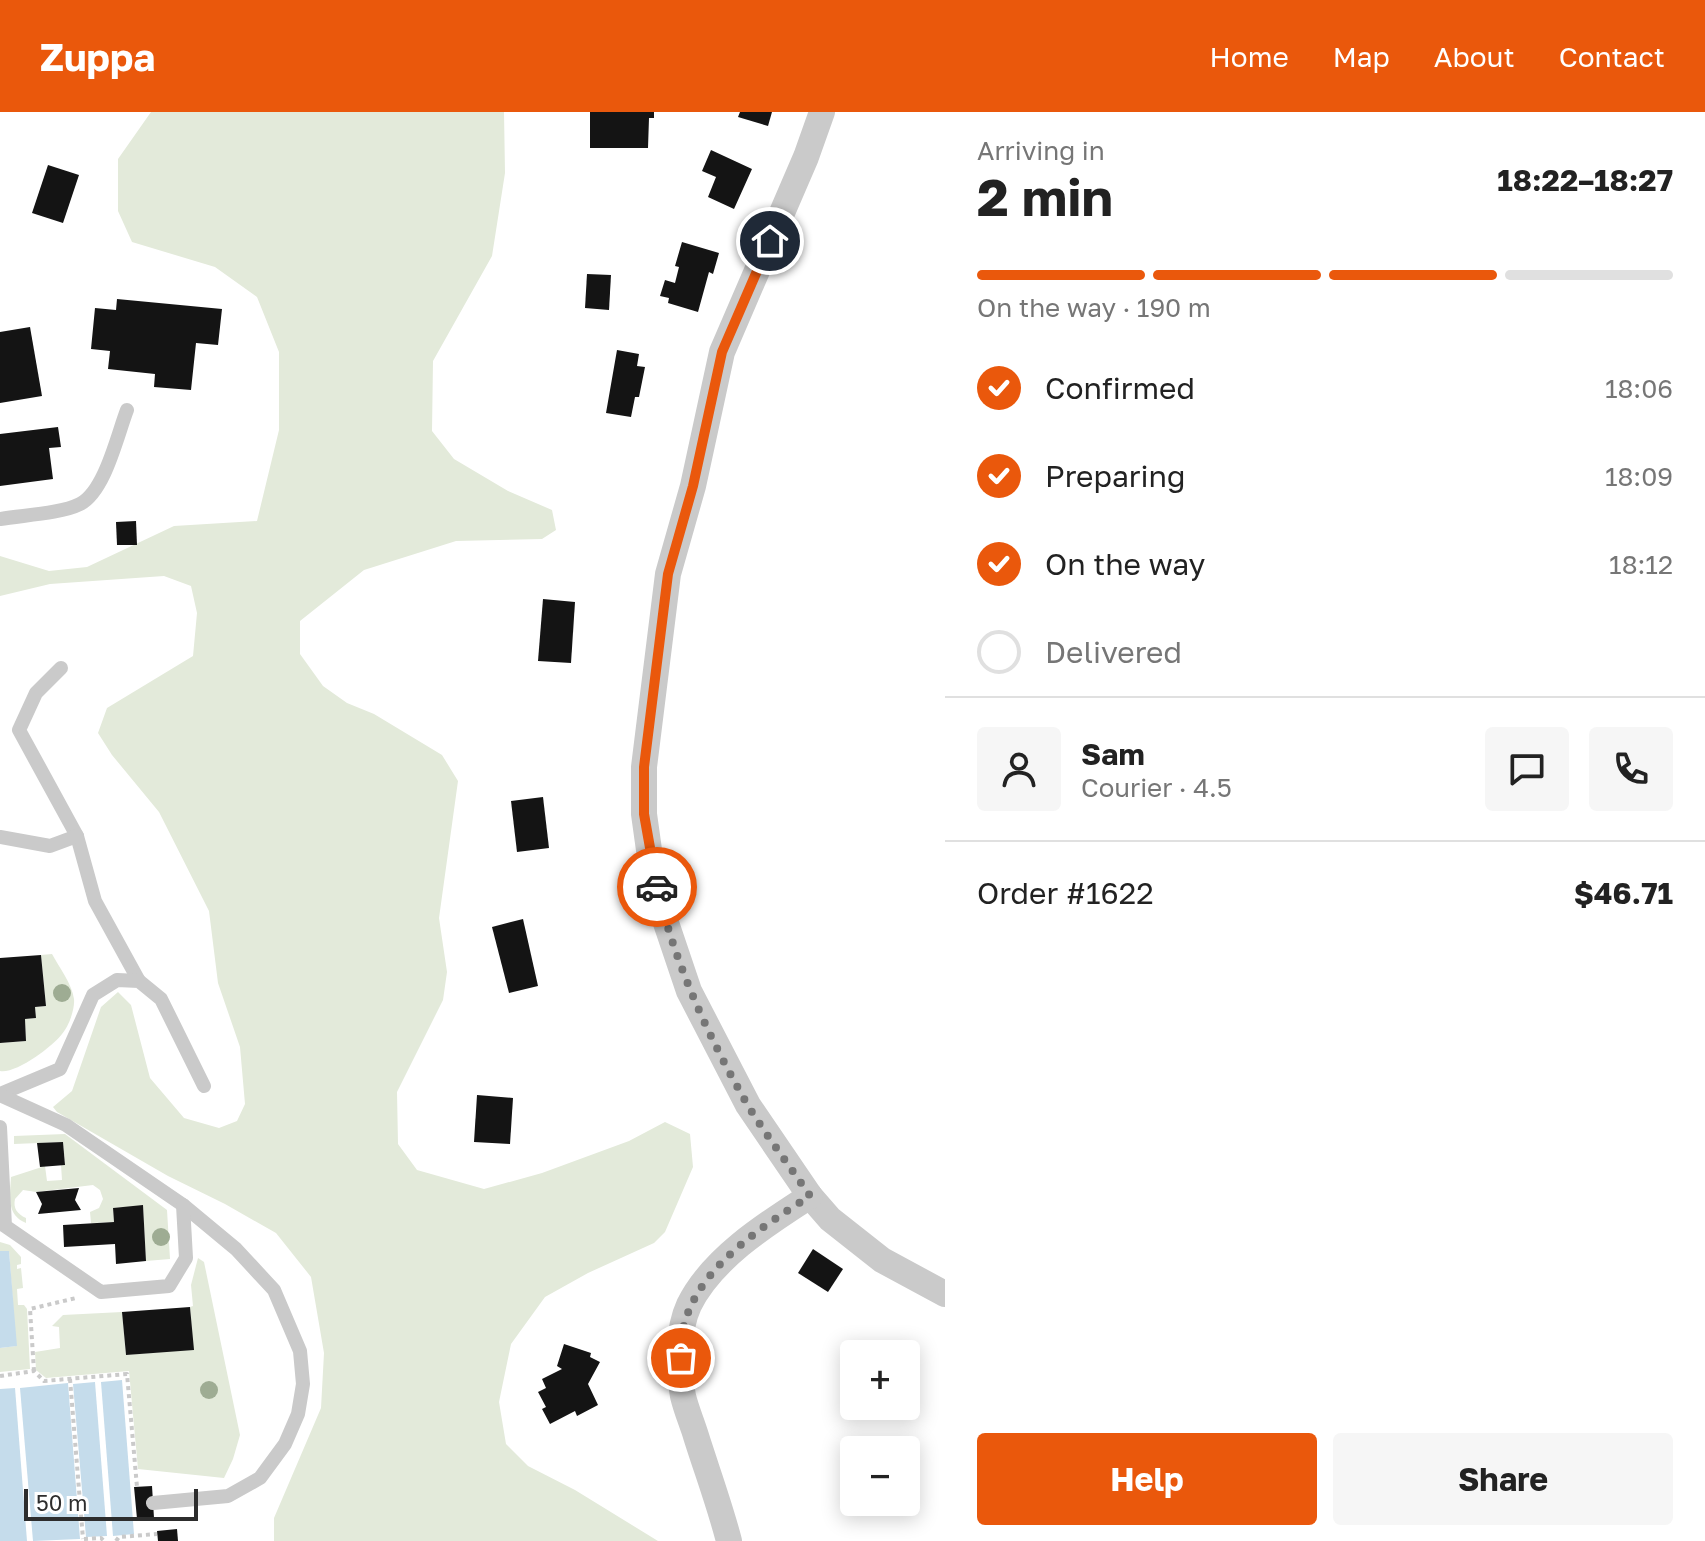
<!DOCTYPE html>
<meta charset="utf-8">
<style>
body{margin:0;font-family:"Golos Text",sans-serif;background:#f6f6f6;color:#222;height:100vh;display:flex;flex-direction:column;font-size:30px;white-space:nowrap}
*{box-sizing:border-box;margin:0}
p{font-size:26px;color:#767676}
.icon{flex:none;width:44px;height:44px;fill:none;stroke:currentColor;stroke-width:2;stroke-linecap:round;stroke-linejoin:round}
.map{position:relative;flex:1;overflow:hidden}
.panel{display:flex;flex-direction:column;background:#fff;width:760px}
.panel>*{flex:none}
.tools{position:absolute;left:840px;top:1228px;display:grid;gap:16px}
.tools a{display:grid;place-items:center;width:80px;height:80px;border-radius:8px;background:#fff;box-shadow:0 4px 20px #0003;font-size:40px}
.scale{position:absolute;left:24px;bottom:20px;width:174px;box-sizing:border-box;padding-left:8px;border:4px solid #2d2d2d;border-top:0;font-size:22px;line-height:28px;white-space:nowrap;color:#2d2d2d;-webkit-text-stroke:6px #fff;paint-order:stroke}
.pin{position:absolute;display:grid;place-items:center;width:68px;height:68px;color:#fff;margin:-34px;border:4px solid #fff;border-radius:50%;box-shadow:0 2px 8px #0007}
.courier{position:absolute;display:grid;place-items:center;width:80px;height:80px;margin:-40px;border:6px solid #ea580c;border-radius:50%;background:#fff;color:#222;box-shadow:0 2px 10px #0007}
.head em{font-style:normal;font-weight:700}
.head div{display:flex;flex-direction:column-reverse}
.head{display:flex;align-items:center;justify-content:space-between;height:136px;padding:0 32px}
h1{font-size:52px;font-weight:700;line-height:60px}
.bar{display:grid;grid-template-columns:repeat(4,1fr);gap:12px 8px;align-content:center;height:96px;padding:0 32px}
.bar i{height:10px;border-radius:6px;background:#e0e0e0}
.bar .selected{background:#ea580c}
.bar p{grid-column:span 4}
.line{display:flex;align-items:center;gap:20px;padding:0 32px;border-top:2px solid #e0e0e0}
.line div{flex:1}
.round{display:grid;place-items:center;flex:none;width:84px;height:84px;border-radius:8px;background:#f6f6f6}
ol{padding:0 32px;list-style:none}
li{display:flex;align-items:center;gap:24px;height:88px}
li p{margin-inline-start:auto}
li .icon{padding:8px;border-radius:50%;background:#ea580c;color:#fff;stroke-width:4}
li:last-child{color:#767676}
li i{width:44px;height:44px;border:4px solid #e0e0e0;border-radius:50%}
.action{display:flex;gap:16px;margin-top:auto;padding:16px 32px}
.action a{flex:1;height:92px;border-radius:8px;background:#ea580c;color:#fff;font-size:32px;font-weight:700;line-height:92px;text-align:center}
.action a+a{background:#f6f6f6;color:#222}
header{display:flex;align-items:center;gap:48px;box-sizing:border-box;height:112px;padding:0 40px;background:#ea580c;color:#fff}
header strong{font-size:38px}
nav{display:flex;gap:44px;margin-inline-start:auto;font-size:28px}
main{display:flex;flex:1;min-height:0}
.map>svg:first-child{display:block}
.green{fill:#e3eada}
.water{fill:#c5dceb}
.building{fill:#141414}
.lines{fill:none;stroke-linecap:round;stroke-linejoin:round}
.path{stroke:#cacaca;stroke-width:4;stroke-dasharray:4 4;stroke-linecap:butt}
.service{stroke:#cacaca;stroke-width:14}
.minor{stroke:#cacaca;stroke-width:26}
.tree{fill:#9eac93}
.done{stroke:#767676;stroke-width:8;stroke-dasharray:0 14.4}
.route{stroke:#ea580c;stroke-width:10}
</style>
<header>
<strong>Zuppa</strong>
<nav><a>Home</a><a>Map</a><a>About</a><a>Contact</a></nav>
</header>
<main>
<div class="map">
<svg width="945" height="1429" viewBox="0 0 945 1429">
<rect width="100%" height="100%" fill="#fff"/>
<g class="green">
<polygon points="151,0 504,0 505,61 492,144 433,249 432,319 454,347 508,379 552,398 556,418 542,427 456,429 364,458 300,509 300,542 323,574 347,591 374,602 442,643 458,669 439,806 447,860 443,888 397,980 398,1032 417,1058 484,1077 542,1061 629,1029 665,1010 690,1022 693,1055 665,1120 654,1131 588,1161 545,1185 511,1232 499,1290 506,1332 528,1354 575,1378 658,1429 274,1429 274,1406 321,1296 324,1241 311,1165 276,1121 225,1092 168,1064 57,1000 53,995 72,979 101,895 118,880 131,893 150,966 184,1006 219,1016 237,1009 245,992 240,935 218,871 209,799 159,700 112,643 98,621 107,596 193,544 197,501 191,474 164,464 50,472 0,484 0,444 49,459 87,455 174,414 257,409 279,318 279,240 257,185 215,155 132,130 118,99 118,47"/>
<path d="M52 842C59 855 72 872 74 887 75 897 69 914 62 922 52 935 16 962 0 959V931L26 929 25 907 36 906 35 895 46 894 41 843Z"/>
<path d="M65 1022 167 1098 170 1147 146 1149 143 1094 113 1096 114 1110 91 1111 90 1100 99 1096 103 1087 100 1078 93 1073 36 1080 23 1078 15 1087C13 1096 17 1102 26 1106V1111C6 1103 10 1083 11 1065L45 1054 47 1069 62 1068 61 1053 65 1052 63 1030 14 1032V1024Z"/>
<polygon points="0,1130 10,1133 21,1145 21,1152 17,1153 17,1157 21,1156 23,1176 17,1177 18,1193 24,1193 27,1197 30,1257 0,1260 0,1236 16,1234 9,1139 0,1139"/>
<polygon points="198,1146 204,1150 240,1323 233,1347 224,1366 138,1357 129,1259 46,1266 36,1258 35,1240 60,1236 59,1215 52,1214 63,1203 122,1200 126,1243 193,1237 190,1195 193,1194 191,1173"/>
</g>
<g class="water">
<polygon points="0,1139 9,1139 17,1234 0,1236"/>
<polygon points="122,1268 134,1422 113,1424 101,1270"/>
<polygon points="95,1270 107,1424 86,1425 73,1272"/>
<polygon points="68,1271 80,1427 33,1429 20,1276"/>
<polygon points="15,1276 27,1429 0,1429 0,1277"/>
</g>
<g class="building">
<polygon points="590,0 654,0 654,6 649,6 648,36 590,36"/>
<polygon points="740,0 772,0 768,14 738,5"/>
<polygon points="711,38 752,57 734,97 708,85 716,65 702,59"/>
<polygon points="48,53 79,63 63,111 32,101"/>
<polygon points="682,130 719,141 713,162 709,160 698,200 668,191 669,186 660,184 665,168 675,171 679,155 675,154"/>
<polygon points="587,162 611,163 609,198 585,196"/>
<polygon points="117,187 222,197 218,233 196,231 191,278 154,275 155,262 108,257 110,239 91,237 95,196 116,198"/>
<polygon points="30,215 42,284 0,291 0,220"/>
<polygon points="617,238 639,242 637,254 645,255 639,285 635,285 631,305 606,301"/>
<polygon points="58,315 61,335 49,336 53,367 0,374 0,322"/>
<polygon points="136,409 137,433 117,433 116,410"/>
<polygon points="543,487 575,490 571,551 538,549"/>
<polygon points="543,685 549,736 517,740 511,689"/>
<polygon points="523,807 538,874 509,881 492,815"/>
<polygon points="41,843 46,894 35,895 36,906 25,907 26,929 0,931 0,846"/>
<polygon points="477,983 513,986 510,1032 474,1030"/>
<polygon points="63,1030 65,1053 40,1055 37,1031"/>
<polygon points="79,1076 75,1088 81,1098 38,1102 42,1092 36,1080"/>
<polygon points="143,1093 146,1149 116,1152 115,1132 64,1135 63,1113 114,1110 113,1096"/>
<polygon points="813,1137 843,1157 828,1180 798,1161"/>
<polygon points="190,1195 194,1238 126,1243 122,1200"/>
<polygon points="564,1232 591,1241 590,1245 600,1250 588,1272 598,1293 577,1304 575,1299 550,1312 542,1297 546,1295 538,1280 546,1276 542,1267 562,1257 557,1254"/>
<polygon points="152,1374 154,1406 137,1407 134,1375"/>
<polygon points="177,1417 178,1429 158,1429 157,1419"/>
</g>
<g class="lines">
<g class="path">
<polyline points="34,1259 30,1197 76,1186"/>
<polyline points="0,1264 34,1259 44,1269 127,1262 137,1375"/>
<polyline points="70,1267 83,1427"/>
<polyline points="84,1427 101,1426 104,1429"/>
<polyline points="116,1429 119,1425 157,1422"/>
</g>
<g class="service">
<path d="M0 407C23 403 60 402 80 392 105 379 117 324 127 298"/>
<polyline points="61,556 36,581 19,618 77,724 95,789 139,869"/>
<polyline points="0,725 50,734 77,724"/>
<polyline points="0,982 60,957 93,883 117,868 139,869 161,887 204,974"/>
<polyline points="0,983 66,1013 183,1093 236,1137 274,1178 300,1239 303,1272 298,1302 285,1332 260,1366 228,1384 153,1391"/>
<polyline points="0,1015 5,1114 101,1180 169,1174 186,1146 183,1093"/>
</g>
<g class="minor">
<polyline points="822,0 806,45 722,240 693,374 668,462 644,655 644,702 649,738 664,805 689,879 748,993 810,1084 830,1107 882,1148 945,1182"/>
<path d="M729 1429C720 1394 707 1359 696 1324 692 1311 686 1297 683 1284 678 1256 677 1219 689 1193 712 1146 768 1111 810 1084"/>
</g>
</g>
<g class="tree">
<circle cx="62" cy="881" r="9"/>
<circle cx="161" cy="1125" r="9"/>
<circle cx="209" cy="1278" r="9"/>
</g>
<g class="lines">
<path class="done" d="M657 775C675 852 708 924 747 992 766 1023 789 1053 810 1084 754 1120 676 1169 681 1246"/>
<polyline class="route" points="657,775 644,702 644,655 668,462 693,374 722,240 770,129"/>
</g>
</svg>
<div class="tools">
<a>+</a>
<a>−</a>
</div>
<div class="scale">50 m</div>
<div class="pin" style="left:681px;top:1246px;background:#ea580c"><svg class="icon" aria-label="bag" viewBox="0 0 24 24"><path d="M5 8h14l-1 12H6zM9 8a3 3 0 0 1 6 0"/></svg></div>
<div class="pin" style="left:770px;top:129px;background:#1f2937"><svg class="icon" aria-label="home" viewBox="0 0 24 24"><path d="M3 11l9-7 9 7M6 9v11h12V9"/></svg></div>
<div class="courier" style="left:657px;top:775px"><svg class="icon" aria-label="car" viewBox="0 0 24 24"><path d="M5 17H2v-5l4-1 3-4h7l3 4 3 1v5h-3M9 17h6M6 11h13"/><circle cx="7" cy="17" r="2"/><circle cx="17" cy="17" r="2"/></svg></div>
</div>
<section class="panel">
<div class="head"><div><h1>2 min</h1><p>Arriving in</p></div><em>18:22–18:27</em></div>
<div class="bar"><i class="selected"></i><i class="selected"></i><i class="selected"></i><i></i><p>On the way · 190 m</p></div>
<ol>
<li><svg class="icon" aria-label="check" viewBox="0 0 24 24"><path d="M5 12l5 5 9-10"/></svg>Confirmed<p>18:06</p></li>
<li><svg class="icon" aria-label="check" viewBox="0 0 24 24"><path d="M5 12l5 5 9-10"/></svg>Preparing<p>18:09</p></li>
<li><svg class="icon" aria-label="check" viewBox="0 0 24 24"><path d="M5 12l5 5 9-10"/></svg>On the way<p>18:12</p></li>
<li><i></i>Delivered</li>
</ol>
<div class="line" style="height:144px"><a class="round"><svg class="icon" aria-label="person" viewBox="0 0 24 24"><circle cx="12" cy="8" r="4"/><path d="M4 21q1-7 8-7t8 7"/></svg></a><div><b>Sam</b><p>Courier · 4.5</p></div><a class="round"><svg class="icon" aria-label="chat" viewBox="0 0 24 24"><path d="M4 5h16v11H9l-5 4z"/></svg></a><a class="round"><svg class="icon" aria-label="phone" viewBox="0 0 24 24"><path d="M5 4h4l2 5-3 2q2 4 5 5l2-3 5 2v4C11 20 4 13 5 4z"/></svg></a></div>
<div class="line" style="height:104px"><div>Order #1622</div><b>$46.71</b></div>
<div class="action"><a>Help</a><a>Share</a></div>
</section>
</main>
